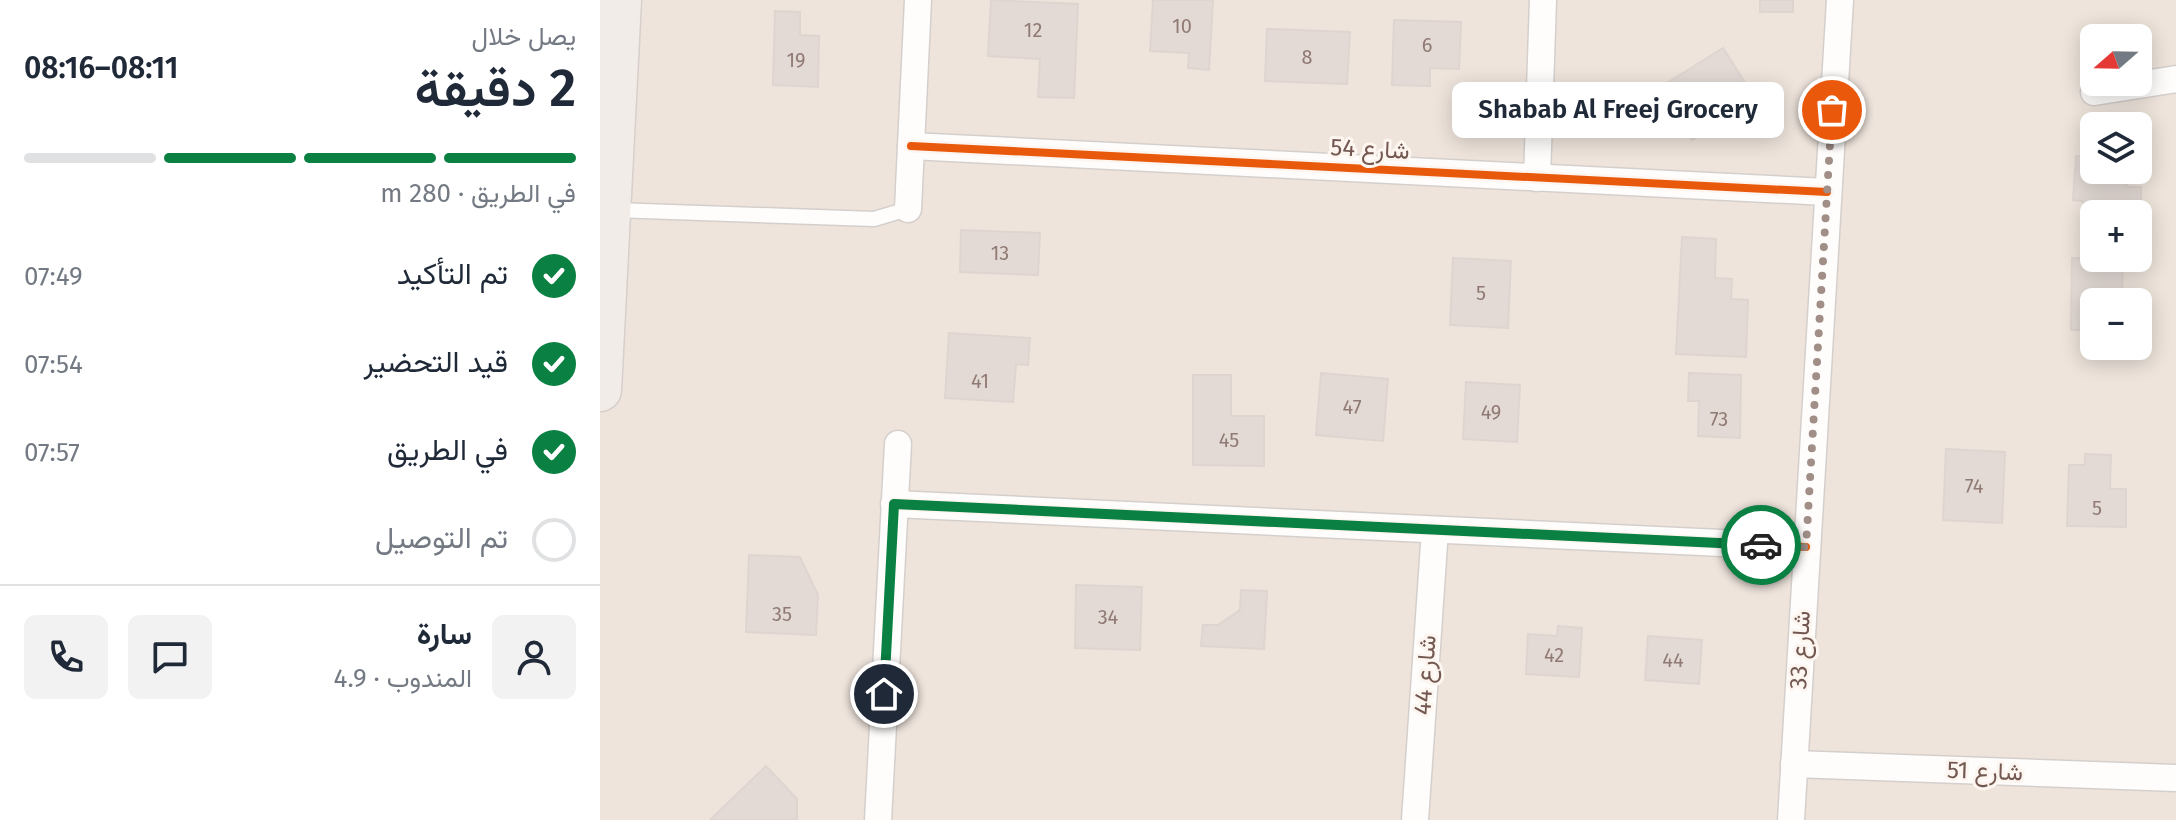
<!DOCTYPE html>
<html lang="ar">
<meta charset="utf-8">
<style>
body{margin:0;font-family:"Fira Sans",Vazirmatn,sans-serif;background:#f2f2f3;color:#1f2937;direction:rtl;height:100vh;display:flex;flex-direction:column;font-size:30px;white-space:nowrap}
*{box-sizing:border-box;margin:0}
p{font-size:26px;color:#747a83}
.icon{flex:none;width:44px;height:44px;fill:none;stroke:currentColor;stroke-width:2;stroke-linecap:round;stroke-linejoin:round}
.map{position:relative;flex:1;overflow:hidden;direction:ltr}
.side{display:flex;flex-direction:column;background:#fff;width:600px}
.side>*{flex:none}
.needle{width:52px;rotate:250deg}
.controls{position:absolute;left:1480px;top:24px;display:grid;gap:16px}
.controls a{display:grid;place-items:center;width:72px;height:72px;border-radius:12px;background:#fff;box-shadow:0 4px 20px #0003;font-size:40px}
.pin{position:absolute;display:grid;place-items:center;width:68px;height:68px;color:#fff;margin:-34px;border:4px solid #fff;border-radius:50%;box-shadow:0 2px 8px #0007}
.courier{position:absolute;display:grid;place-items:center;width:80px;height:80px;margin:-40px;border:6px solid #0b8043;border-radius:50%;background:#fff;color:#222;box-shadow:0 2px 10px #0007}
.bubble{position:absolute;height:56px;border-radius:12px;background:#fff;box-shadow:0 4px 20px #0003;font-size:26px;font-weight:600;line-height:56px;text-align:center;direction:rtl}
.summary em{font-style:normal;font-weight:600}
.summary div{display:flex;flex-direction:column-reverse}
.summary{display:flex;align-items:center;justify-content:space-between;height:136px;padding:0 24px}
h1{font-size:52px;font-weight:600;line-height:60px}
.bar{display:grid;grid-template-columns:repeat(4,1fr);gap:12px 8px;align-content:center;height:96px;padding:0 24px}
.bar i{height:10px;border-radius:6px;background:#e0e1e3}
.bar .selected{background:#0b8043}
.bar p{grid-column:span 4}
.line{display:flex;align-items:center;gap:20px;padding:0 24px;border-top:2px solid #e0e1e3}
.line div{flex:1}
.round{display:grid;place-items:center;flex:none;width:84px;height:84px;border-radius:12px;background:#f2f2f3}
ol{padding:0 24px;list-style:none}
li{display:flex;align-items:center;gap:24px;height:88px}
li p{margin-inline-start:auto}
li .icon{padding:8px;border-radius:50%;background:#0b8043;color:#fff;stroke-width:4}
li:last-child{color:#747a83}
li i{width:44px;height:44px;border:4px solid #e0e1e3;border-radius:50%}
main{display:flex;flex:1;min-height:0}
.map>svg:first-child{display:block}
.residential{fill:#eee4dc;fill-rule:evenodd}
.building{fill:#e3dad5;stroke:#dfd5d0;stroke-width:2}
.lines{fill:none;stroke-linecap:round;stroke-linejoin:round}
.lane-casing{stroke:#d5cfcc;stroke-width:17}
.street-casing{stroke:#d5cfcc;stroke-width:29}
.primary-casing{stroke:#d7cfcc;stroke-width:45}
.lane{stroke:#fefdfc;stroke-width:14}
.street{stroke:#fefdfc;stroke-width:26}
.primary{stroke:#f1ece7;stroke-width:42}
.cycleway-casing{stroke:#fdf6f0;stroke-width:13}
.cycleway{stroke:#e8590c;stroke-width:8}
.done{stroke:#a08e87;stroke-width:8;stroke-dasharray:0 14.4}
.route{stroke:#0b8043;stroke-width:10}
.labels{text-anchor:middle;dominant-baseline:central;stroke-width:6;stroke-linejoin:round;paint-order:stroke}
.number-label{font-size:20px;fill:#907a74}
.street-label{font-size:24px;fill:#725850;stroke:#fdf6f0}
</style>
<main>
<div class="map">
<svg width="1576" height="820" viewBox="0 0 1576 820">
<rect width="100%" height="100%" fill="#f6f2ee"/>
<path class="residential" d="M0 0H1576V820H0ZM1494 38H1538V82H1494ZM1494 126H1538V170H1494ZM1494 214H1538V258H1494ZM1494 302H1538V346H1494Z"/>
<g class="building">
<polygon points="391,0 478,4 474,98 438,97 440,59 388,56"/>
<polygon points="553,0 613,0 609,70 588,68 589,53 550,51"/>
<rect x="1160" y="0" width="33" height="12"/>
<polygon points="175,11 200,12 200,35 219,36 218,87 173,85"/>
<polygon points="794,20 861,22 859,69 830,68 830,86 792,85"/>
<polygon points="667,29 750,32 747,84 665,81"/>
<polygon points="1123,48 1156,100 1092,140 1059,88"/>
<polygon points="1476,156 1494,158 1494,170 1515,170 1515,176 1529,187 1541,187 1541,235 1538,235 1538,214 1494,215 1482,201 1473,200"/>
<polygon points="361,230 440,233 438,275 360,272"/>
<polygon points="1082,237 1116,239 1115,278 1132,279 1131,299 1148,300 1146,357 1076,354"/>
<polygon points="853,258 911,261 908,328 850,325"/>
<polygon points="1472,258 1523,259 1522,302 1494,302 1494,330 1471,330"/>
<polygon points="349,333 430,338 428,365 416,364 413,402 345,398"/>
<polygon points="721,373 788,379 783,441 716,435"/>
<polygon points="1089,373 1141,375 1140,438 1098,436 1099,401 1088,401"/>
<polygon points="593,375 631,375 631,416 664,416 664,466 593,465"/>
<polygon points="866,382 920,385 917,442 863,439"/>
<polygon points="1346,449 1405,452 1402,523 1343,520"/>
<polygon points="1485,454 1511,455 1510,489 1526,489 1526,527 1467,526 1469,465 1485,465"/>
<polygon points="149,555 200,557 218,595 216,635 146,632"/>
<polygon points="476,585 542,587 540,650 475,648"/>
<polygon points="641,590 667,591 664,649 601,646 603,625 618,625 640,610"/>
<polygon points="958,626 982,628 979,677 926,674 928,634 957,636"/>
<polygon points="1048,636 1102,640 1099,684 1045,680"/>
<polygon points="166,766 197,799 197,820 110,820"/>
</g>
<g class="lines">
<g class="lane-casing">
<polyline id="lane" points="14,210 274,219 308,209"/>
</g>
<g class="street-casing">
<g id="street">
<polyline points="1494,92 1576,79"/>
<polyline points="311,146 1227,192"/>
<polyline points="937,178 943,0"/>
<polyline points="308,209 318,0"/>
<polyline points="294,504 1206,547"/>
<polyline points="1194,764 1576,778"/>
<polyline points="278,820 298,444"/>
<polyline points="815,820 835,530"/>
<polyline points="1191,820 1240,0"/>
</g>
</g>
<g class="primary-casing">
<polyline id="primary" points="0,390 20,0"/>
</g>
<use href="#lane" class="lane"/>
<use href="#street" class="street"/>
<use href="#primary" class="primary"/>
<g class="cycleway-casing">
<g id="cycleway">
<polyline points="311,146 1227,192"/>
<polyline points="294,504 1206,547"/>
</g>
</g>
<use href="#cycleway" class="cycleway"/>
</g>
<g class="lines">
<polyline class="done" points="1161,545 1206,547 1232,110"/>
<polyline class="route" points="284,694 294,504 1161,545"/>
</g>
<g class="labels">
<g class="number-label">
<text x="582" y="26">10</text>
<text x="433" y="30">12</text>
<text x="827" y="45">6</text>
<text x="707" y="57">8</text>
<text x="196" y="60">19</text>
<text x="400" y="253">13</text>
<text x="881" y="293">5</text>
<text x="380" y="381">41</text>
<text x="752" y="407">47</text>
<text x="891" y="412">49</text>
<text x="1119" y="419">73</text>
<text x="629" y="440">45</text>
<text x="1374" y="486">74</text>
<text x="1497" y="508">5</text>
<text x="182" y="614">35</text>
<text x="508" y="617">34</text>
<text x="954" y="655">42</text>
<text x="1073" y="660">44</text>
</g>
<g class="street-label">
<text transform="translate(770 149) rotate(3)">شارع 54</text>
<text transform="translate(1200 650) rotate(-87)">شارع 33</text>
<text transform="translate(825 675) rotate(-86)">شارع 44</text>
<text transform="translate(1385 771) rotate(2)">شارع 51</text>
</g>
</g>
</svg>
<div class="controls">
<a><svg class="needle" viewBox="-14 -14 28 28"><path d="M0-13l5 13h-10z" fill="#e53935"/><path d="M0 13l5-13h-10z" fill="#747a83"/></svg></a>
<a><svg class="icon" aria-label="layers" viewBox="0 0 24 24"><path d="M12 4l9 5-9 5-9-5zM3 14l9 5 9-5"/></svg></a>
<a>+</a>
<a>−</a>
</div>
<div class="pin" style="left:1232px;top:110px;background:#ea580c"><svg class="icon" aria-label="bag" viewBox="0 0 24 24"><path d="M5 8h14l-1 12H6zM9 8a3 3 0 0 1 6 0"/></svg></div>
<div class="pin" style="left:284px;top:694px;background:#1f2937"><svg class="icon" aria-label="home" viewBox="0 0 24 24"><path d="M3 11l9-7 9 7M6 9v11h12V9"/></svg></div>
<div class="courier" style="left:1161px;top:545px"><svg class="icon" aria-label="car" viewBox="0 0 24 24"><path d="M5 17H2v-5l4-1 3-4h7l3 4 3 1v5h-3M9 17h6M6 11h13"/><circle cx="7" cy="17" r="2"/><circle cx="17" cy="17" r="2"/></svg></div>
<div class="bubble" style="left:852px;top:82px;width:332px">Shabab Al Freej Grocery</div>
</div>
<section class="side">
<div class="summary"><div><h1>2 دقيقة</h1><p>يصل خلال</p></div><em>08:11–08:16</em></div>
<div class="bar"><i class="selected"></i><i class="selected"></i><i class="selected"></i><i></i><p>في الطريق · 280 m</p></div>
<ol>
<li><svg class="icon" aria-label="check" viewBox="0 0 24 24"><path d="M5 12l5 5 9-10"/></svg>تم التأكيد<p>07:49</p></li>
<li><svg class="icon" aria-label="check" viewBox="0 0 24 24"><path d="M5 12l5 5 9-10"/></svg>قيد التحضير<p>07:54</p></li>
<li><svg class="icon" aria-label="check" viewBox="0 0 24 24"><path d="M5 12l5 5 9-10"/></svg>في الطريق<p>07:57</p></li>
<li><i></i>تم التوصيل</li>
</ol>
<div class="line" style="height:144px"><a class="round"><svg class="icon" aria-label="person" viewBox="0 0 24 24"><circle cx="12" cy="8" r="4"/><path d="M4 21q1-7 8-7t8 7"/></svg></a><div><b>سارة</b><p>المندوب · 4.9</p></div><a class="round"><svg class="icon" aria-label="chat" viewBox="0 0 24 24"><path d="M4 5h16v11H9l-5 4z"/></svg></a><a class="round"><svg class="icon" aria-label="phone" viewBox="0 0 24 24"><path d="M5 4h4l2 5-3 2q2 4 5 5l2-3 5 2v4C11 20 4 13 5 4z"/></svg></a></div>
</section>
</main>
